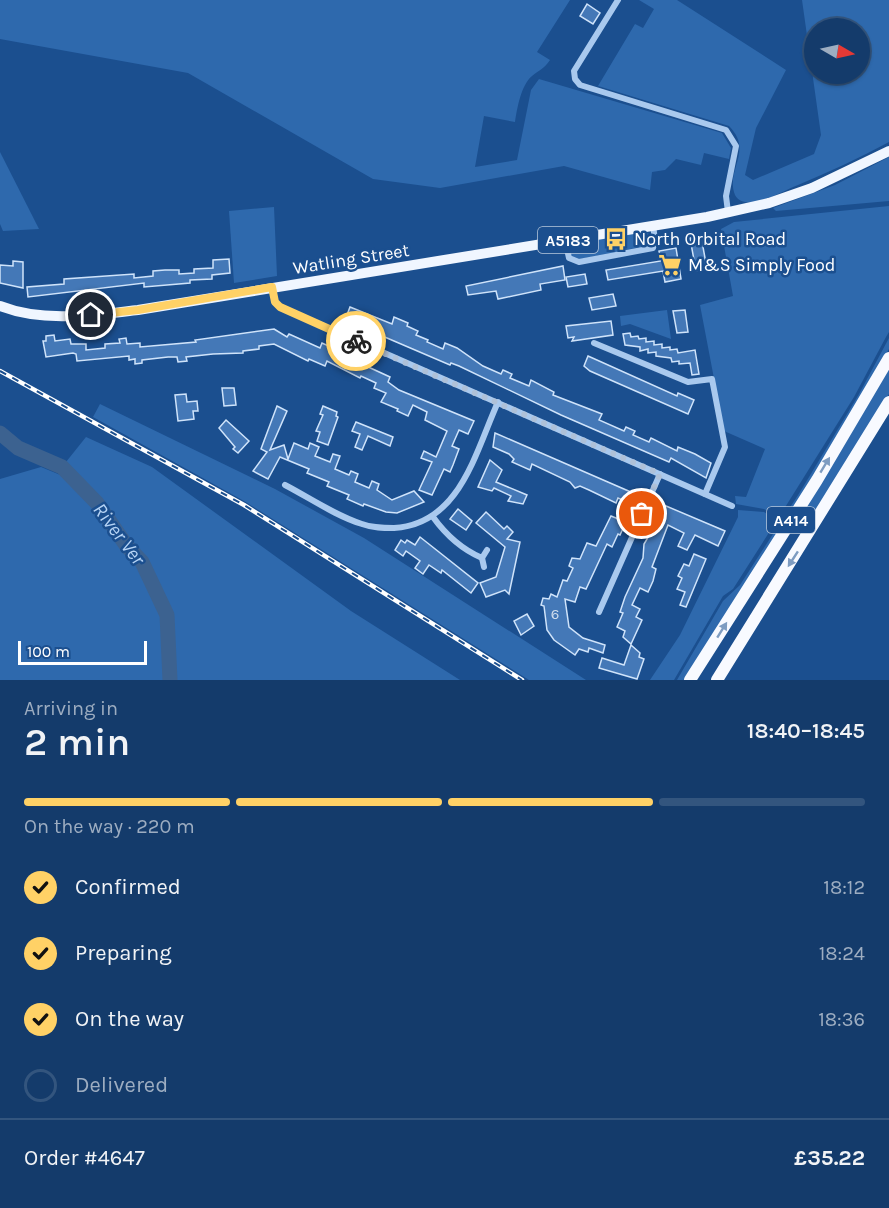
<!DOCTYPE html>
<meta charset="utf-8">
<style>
body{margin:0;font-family:Karla,sans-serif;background:#214673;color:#f1f3f6;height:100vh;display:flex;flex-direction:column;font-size:22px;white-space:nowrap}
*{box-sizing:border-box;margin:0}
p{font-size:20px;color:#9dadc1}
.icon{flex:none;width:33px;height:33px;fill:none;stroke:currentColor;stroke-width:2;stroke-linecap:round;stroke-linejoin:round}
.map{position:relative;height:680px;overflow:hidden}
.side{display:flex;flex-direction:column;background:#143b6b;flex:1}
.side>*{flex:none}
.needle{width:39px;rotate:99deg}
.fabs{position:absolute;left:804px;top:18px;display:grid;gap:12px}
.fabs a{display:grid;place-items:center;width:66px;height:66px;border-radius:50%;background:#143b6b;box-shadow:0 2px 4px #0004,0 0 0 2px #33557e;font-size:30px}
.scale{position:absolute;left:18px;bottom:15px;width:129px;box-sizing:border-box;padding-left:6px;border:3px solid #fff;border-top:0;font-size:16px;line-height:21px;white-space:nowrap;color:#fff;-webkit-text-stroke:4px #1b4f8f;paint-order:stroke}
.pin{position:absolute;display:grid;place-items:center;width:51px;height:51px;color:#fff;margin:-26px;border:3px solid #fff;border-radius:50%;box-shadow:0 2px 6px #0007}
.courier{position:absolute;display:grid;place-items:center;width:60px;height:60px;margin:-30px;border:4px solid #ffd166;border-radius:50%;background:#fff;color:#222;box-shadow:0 2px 8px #0007}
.summary em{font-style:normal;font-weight:600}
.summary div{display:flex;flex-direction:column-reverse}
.summary{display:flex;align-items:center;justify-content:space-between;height:102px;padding:0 24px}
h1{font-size:39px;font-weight:600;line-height:45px}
.bar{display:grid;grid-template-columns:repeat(4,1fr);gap:9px 6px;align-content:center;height:72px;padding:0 24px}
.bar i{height:8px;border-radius:4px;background:#33557e}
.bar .current{background:#ffd166}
.bar p{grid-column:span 4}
.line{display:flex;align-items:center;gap:15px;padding:0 24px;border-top:2px solid #33557e}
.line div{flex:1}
ol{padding:0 24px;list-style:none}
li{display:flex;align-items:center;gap:18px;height:66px}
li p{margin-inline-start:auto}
li .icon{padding:6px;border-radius:50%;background:#ffd166;color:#111;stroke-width:4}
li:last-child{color:#9dadc1}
li i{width:33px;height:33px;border:3px solid #33557e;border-radius:50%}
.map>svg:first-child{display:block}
.green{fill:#2e69ad;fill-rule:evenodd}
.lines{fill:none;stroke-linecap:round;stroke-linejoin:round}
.river{stroke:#3c6290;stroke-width:15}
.building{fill:#4478b7;stroke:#cfe3fa;stroke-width:1.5}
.minor{stroke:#a9c9ee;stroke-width:6}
.primary{stroke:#f0f6ff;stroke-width:10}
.trunk{stroke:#f8faff;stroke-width:12}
.rail-casing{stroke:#fff;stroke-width:4.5}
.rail{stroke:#1b4f8f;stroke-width:2;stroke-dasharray:7;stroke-linecap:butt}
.oneway{fill:#7e9cc1}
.done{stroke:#afc1d8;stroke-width:6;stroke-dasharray:0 10.8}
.route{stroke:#ffd166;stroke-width:8}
.labels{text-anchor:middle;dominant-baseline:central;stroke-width:5;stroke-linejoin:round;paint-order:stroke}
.number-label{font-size:15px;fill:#d0dded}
.shield{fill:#1b4f8f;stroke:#bbcadd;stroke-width:1.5}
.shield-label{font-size:16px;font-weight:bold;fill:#fff}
.poi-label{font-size:18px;fill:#fff;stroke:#1b4f8f;text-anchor:start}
.street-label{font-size:18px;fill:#fff;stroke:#1b4f8f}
.water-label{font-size:20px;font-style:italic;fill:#b5d3f5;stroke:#1b4f8f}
</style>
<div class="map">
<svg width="889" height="680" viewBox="0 0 889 680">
<rect width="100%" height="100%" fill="#1b4f8f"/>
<g class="green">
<path d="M0 0H570L537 52 550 60C544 69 539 70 532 76 521 85 517 109 515 122L484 116 475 167 517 160 531 90 539 79 722 133 731 148 729 159 704 153 701 165 676 159 665 170 652 172 650 190 564 166 440 188 373 179 188 73 0 39Z"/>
<path d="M639 0H677L786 70 756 128 745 175 753 180 814 154 821 135 802 0H889V142C859 158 829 172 798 185 783 191 767 201 751 202 745 203 738 201 735 195 725 170 754 151 729 126L598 86 635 24 643 28 654 9ZM814 28H860V74H814Z"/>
<polygon points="0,152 39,229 3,231 0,224"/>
<polygon points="889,157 889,201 776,211 773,208 835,185"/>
<polygon points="889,206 889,332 886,337 854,397 779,517 764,509 736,504 735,496 746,497 765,449 724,431 700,305 733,296 721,229 734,222"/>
<polygon points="274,207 277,276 234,283 229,211"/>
<polygon points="642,232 650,234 651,240 648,246 624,250 621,235"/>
<polygon points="619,236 622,251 580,259 571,256 569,248 572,244"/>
<polygon points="667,310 671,339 630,324 621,326 620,316"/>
<polygon points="889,338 889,349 810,482 684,680 677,680 723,601 740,585 800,492 859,394"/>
<polygon points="889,369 889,394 817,513 806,506"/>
<polygon points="100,404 275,489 364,538 586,680 529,680 244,501 93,417"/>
<polygon points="86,437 152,467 351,611 460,680 0,680 0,479 41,467 75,481 62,467"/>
<polygon points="738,510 764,512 777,520 733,589 723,596 674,680 650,680 680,635 738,517"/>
</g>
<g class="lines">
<polyline class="river" points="0,433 18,448 62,467 97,503 126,545 142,562 167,615 170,680"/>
</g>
<g class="building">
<polygon points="587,4 600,13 593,24 580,16"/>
<polygon points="701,236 707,269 696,271 690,238"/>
<polygon points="676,248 681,279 665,282 663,271 608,280 606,270 661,261 659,251"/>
<polygon points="229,259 230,273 212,275 212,279 190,280 190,283 144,287 144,283 28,297 27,287 64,284 64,279 134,274 134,278 153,276 153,271 165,270 179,270 179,274 194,273 194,269 213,268 213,260"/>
<polygon points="13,261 23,262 23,288 0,283 0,265 13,266"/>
<polygon points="563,266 565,280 540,284 541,290 498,299 496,291 468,295 466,286"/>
<polygon points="585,274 587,284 568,287 566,277"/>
<polygon points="613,294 616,306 592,310 589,298"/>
<polygon points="350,307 392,324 394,317 408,323 407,326 418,331 416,335 428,340 427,342 443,349 445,343 457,348 483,366 501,374 503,370 512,374 510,378 529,386 531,380 554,392 553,395 602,414 599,420 624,431 626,427 635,431 633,435 649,442 651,438 677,451 678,447 695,454 711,463 706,478 671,458 669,462 561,415 459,366 451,363 450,365 345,320"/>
<polygon points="685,310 688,332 677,333 673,311"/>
<polygon points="611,321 613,335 572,341 574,337 568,338 566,326"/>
<polygon points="274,329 287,337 289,334 320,348 322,343 333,348 340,354 390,377 388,382 399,390 474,421 468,434 459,430 452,446 459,449 453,465 450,472 444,469 432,495 419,490 432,462 421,458 424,451 436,457 447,431 425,420 427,412 413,405 408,416 397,411 398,409 381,402 386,393 374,388 376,383 361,376 360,378 327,361 325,366 309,359 308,361 274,344 259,346 259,349 243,351 243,353 213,354 186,357 187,361 178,362 177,357 168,357 142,360 142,363 135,364 135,359 129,360 129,356 77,361 76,354 73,353 46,357 43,341 46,341 46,336 54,335 55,341 70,339 71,344 86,344 86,350 105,348 105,344 120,343 119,339 126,338 127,344 140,343 140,347 196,342 195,340"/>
<polygon points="630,333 631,337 638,336 639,339 646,338 646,342 654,341 654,345 662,344 662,348 670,347 670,350 677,349 678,353 695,350 699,374 692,375 690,363 679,364 679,361 672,362 671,358 656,356 656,352 648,353 648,349 640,351 640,347 625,345 623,334"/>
<polygon points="588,356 677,396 678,393 694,400 688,414 590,371 584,366"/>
<polygon points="222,388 234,388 236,405 224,406"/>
<polygon points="186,394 187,402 197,401 198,411 193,411 194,419 178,421 175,395"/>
<polygon points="277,406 287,411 270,450 284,445 288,459 294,443 308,449 310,443 319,447 315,456 330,462 333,454 340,456 335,469 349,475 351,471 358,474 355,482 369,488 372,481 379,484 377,490 392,500 414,491 424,502 397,513 386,512 364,504 363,506 347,499 349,495 327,486 329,482 307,473 309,469 280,457 268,479 253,471 267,452 261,449"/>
<polygon points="323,406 337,412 336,416 338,417 328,445 317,441 320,432 316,431 323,415 320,414"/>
<polygon points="226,420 249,441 238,453 233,449 235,447 219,428"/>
<polygon points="356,422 393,437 390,446 368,436 362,450 355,447 360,434 352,431"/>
<polygon points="495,433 640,496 636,506 618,498 616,503 589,490 580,486 575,488 570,482 532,464 530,470 512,462 514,459 509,454 493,447"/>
<polygon points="490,460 502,470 496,482 527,495 523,504 508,501 511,496 494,488 492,491 478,487"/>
<polygon points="659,503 725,531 718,546 695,535 687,550 678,546 684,533 668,525 652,567 656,569 653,581 648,592 640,588 632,605 640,609 636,617 642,620 631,644 623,637 625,631 617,627 623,613 620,612 625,597 643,558 644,544 661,516 655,513"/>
<polygon points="458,509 472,521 466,530 450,519"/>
<polygon points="486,512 504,529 507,526 513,532 507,539 520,542 509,594 505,590 486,597 480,583 496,577 505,547 476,523"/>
<polygon points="611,516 626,522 620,535 618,534 612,547 607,544 586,589 580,587 575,602 565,599 569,627 583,638 605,645 603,653 589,648 588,652 579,649 575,655 554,640 547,630 544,606 541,605 543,598 549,599 551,594 557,597 563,580 567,581 573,568 569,566 572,558 580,559 587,543 596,546"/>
<polygon points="420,537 478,583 471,593 442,570 441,573 429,565 423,574 415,568 420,561 406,551 403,556 395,550 401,540 405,543 407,540 415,545"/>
<polygon points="694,554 706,559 686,607 680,605 685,592 677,589 682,578 678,576 684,564 689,566"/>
<polygon points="527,614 534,626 521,635 514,621"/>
<polygon points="631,645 640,653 639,657 644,659 637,679 599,668 602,658 624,665"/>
</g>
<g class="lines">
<g class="minor">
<polyline points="618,0 574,71 575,79 580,85 726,130 736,146 726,196 728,212"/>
<polyline points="565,240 569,258 579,262 653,248 655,240 653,225"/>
<polyline points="272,288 275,302 280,307 732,506"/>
<polyline points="594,343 688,382 712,379 725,447 705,494"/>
<path d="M285 485C310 498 336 516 362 524 373 528 383 528 394 528 460 524 475 453 498 402"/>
<path d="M433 517C446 535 461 549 482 558L487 550"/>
<polyline points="482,558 484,567"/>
<polyline points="599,612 660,474"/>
</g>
<path class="primary" d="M0 306C43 323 93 315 138 310L707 217 769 203 812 188 889 151"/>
<g class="trunk">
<polyline points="690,680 817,480 889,358"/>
<polyline points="717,680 889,402"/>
</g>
<g class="rail-casing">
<polyline id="rail" points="0,371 244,505 522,680"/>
</g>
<use href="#rail" class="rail"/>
</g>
<defs><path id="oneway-solid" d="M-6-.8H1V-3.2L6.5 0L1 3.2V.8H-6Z" transform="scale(1.5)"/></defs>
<g class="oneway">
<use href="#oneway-solid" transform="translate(825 465) rotate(-59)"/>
<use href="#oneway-solid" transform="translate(793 559) rotate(123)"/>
<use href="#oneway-solid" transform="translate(722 630) rotate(-58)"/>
</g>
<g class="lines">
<polyline class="done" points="356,341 660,474 642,514"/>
<polyline class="route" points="91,315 138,310 272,287 275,302 280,307 356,341"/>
</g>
<defs>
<g id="bus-bare" transform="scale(1.8)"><path d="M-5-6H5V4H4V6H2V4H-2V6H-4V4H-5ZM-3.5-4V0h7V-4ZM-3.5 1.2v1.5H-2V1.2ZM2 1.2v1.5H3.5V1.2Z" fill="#ffd166" stroke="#1b4f8f" stroke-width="2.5" paint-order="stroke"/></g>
<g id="supermarket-bare" transform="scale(1.8)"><path d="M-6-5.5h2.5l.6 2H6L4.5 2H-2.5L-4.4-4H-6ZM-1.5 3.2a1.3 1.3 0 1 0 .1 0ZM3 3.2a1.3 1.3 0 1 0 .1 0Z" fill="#ffd166" stroke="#1b4f8f" stroke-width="2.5" paint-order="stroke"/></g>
</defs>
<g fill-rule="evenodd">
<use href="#bus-bare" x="616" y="239"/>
<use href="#supermarket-bare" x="670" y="265"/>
</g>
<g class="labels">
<g class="number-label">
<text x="555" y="614">6</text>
</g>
<g class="shield">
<rect x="538" y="227" width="60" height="26" rx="4.5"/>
<rect x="767" y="507" width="48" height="26" rx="4.5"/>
</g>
<g class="shield-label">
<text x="568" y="240">A5183</text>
<text x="791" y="520">A414</text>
</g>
<g class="poi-label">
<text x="634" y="239">North Orbital Road</text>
<text x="688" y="265">M&amp;S Simply Food</text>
</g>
<g class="street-label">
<text transform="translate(351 259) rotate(-9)">Watling Street</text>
</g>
<g class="water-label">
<text transform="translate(119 534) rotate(53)">River Ver</text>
</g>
</g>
</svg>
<div class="fabs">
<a><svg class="needle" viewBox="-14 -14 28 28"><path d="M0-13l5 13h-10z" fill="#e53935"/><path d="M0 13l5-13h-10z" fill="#9dadc1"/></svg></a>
</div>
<div class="scale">100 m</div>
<div class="pin" style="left:642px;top:514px;background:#ea580c"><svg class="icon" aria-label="bag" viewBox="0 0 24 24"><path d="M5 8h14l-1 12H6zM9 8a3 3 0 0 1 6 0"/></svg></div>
<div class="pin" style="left:91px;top:315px;background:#1f2937"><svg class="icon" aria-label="home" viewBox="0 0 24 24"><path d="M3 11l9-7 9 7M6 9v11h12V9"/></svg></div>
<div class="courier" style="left:356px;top:341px"><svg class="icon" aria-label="bike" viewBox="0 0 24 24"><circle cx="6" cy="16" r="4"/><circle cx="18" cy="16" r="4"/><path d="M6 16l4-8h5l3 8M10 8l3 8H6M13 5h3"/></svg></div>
</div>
<section class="side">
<div class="summary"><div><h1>2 min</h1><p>Arriving in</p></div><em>18:40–18:45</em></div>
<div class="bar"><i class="current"></i><i class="current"></i><i class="current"></i><i></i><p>On the way · 220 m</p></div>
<ol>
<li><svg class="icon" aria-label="check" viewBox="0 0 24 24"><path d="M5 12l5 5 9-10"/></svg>Confirmed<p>18:12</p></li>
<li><svg class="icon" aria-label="check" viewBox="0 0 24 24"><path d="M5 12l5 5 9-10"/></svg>Preparing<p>18:24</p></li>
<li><svg class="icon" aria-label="check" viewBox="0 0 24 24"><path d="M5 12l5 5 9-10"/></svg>On the way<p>18:36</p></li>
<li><i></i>Delivered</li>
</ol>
<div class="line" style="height:78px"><div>Order #4647</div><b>£35.22</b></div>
</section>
